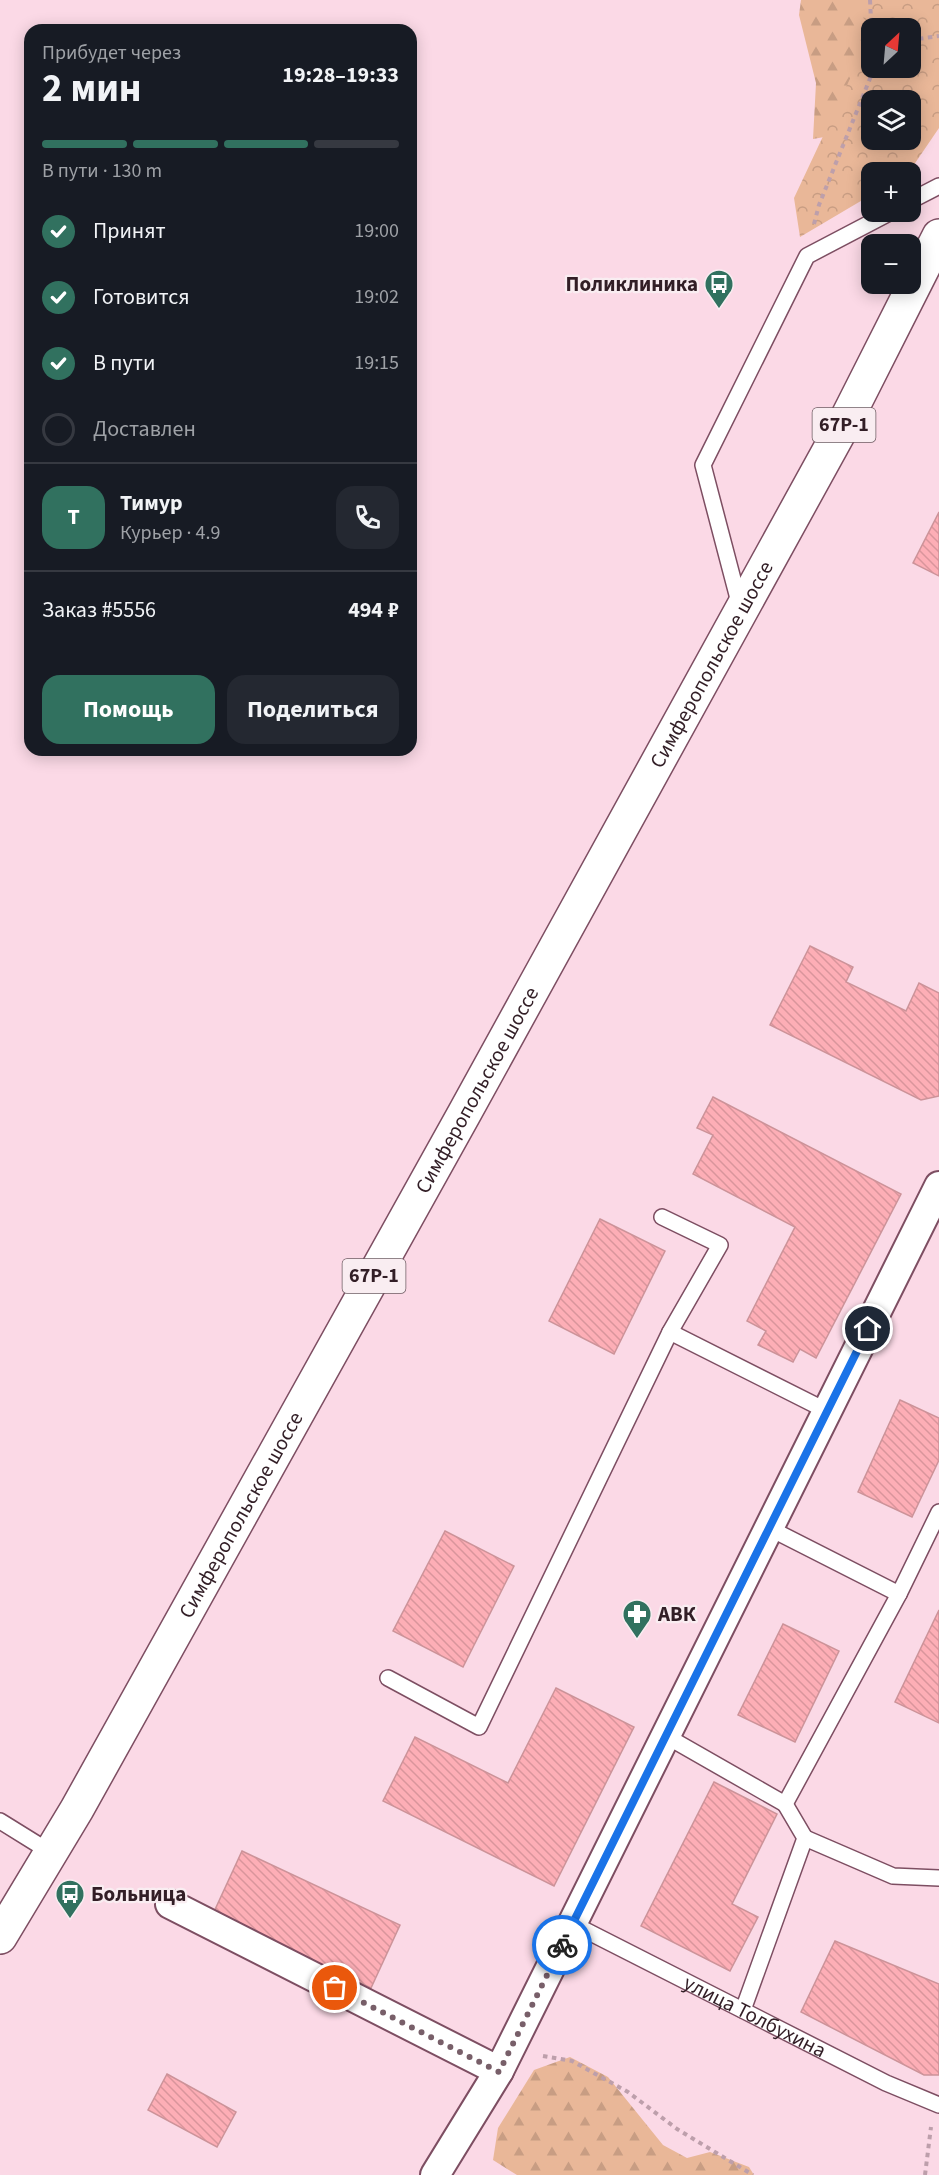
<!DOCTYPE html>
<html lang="ru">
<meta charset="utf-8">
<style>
body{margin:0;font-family:"Source Sans 3",sans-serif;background:#242831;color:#f1f3f6;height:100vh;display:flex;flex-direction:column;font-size:22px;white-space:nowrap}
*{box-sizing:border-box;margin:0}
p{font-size:20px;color:#9ea1a6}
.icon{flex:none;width:33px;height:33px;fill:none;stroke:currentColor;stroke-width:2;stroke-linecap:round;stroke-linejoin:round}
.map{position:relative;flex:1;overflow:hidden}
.panel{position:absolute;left:24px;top:24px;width:393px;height:732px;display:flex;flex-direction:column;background:#171b24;border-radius:18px;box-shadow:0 3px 15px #0003}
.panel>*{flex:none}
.needle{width:39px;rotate:26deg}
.controls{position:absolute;left:861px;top:18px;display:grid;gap:12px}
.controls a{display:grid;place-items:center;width:60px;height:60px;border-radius:12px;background:#171b24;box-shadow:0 3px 15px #0003;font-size:30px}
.pin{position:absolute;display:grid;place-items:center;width:51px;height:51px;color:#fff;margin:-26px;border:3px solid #fff;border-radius:50%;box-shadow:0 2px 6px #0007}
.courier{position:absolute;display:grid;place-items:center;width:60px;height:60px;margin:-30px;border:4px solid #1a73e8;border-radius:50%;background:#fff;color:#222;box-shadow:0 2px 8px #0007}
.summary em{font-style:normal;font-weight:700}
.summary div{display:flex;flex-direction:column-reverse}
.summary{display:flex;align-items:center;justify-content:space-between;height:102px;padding:0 18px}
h1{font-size:39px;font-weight:700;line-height:45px}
.bar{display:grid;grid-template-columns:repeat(4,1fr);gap:9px 6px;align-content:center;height:72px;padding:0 18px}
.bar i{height:8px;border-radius:4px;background:#363941}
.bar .active{background:#31715f}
.bar p{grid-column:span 4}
.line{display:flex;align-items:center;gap:15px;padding:0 18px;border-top:2px solid #363941}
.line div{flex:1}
.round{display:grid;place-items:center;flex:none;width:63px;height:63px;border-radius:18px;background:#242831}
ol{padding:0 18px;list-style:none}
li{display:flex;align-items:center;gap:18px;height:66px}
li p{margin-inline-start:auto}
li .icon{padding:6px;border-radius:50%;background:#31715f;color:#fff;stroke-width:4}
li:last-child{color:#9ea1a6}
li i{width:33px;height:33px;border:3px solid #363941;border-radius:50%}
.button{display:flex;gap:12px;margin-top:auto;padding:12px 18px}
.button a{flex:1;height:69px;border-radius:18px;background:#31715f;color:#fff;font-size:24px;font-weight:700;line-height:69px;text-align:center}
.button a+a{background:#242831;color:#f1f3f6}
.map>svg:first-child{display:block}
.forest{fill:url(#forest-firs)}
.park{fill:url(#park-crowns);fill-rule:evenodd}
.building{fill:url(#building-back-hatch);stroke:#cc9399;stroke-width:1.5}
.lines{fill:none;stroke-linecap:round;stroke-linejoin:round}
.lane-casing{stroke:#7d4e62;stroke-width:18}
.street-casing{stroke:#7d4e62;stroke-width:32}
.primary-casing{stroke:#7d4e62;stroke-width:36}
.path{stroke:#bd9fab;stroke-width:4;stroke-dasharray:4.5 4.5;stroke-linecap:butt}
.lane{stroke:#fff;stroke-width:15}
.street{stroke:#fff;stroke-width:28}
.primary{stroke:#fff;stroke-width:33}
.done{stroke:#785f69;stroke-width:6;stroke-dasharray:0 10.8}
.route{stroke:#1a73e8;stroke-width:8}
.labels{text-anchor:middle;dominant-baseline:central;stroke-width:4.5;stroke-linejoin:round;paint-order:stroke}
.shield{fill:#f9edf1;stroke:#6e5c63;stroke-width:1.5}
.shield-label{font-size:20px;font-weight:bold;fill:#321e26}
.poi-label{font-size:21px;font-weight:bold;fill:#321e26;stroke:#f9edf1;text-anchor:start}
.street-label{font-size:21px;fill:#321e26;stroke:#f9edf1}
</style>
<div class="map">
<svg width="939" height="2175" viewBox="0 0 939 2175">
<defs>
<pattern id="forest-firs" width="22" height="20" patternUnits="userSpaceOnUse" patternTransform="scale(1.5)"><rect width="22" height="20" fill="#e9b798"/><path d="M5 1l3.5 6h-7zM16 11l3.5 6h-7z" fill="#c89d83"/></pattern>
<pattern id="park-crowns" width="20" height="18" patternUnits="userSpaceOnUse" patternTransform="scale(1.5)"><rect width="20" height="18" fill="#e9b798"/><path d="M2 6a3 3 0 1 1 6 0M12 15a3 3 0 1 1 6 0" fill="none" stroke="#c89d83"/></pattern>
<pattern id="building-back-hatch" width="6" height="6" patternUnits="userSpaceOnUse" patternTransform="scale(1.5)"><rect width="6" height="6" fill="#fdaeb6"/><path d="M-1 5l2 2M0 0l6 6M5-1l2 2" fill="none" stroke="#d9959c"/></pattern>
</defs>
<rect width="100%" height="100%" fill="#fbd9e6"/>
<g class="forest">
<polygon points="801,0 895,0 872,28 872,68 830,136 813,139 816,83 799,15"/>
<polygon points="570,2057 608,2077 663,2145 687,2158 710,2152 749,2167 754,2175 517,2175 493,2160 498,2128 534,2070"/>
</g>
<path class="park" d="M855 0H939V128L909 172H872L871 195 800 237 794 198 871 34ZM872 28H910V68H872ZM872 100H910V140H872Z"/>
<g class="building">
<polygon points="939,512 939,576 913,563"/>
<polygon points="810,946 853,967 846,982 906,1011 919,983 939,993 939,1096 921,1100 770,1025"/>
<polygon points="713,1097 901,1194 816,1358 800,1349 793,1362 758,1345 766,1331 747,1321 795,1227 693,1174 713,1135 697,1128"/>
<polygon points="600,1219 665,1251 614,1354 549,1321"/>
<polygon points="900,1400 939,1418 939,1460 912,1517 858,1492"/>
<polygon points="445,1531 514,1566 463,1667 393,1631"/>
<polygon points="939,1610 939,1723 895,1702"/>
<polygon points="783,1624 839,1651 795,1742 738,1715"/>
<polygon points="556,1688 634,1727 554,1886 383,1801 415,1737 508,1783"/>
<polygon points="714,1782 777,1814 732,1904 758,1917 730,1971 641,1926"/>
<polygon points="242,1851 400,1925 371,1988 213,1914"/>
<polygon points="835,1941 939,1984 939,2075 924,2075 801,2012"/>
<polygon points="167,2074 236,2112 217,2147 148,2110"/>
</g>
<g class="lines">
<g class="lane-casing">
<g id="lane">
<polyline points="910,201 939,186"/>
<polyline points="740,606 703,465 807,256 891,212"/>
<polyline points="662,1217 720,1245 670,1332"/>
<polyline points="769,1528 899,1594 939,1512"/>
<polyline points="388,1678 479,1727 670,1332 827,1411"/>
<polyline points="666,1736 785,1804 899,1594"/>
<polyline points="0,1821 50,1852"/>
<polyline points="805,1838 893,1876 939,1878"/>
<path id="s1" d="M573 1924 886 2083 939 2105"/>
<polyline points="743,2010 805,1838 785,1804"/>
</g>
</g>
<g class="street-casing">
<g id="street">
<polyline points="170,1904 499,2071"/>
<polyline points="435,2175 499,2071 939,1186"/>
</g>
</g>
<g class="primary-casing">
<g id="primary">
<path id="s2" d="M0 1937 77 1809 464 1114 846 420 939 236"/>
</g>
</g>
<g class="path">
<polyline points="870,0 872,39"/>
<polyline points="910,40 939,36"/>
<polyline points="814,224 819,205 871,76 872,68"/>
<polyline points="543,2056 572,2061 628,2092 677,2129 753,2175"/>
<polyline points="925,2175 931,2127"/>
</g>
<use href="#lane" class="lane"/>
<use href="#street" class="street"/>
<use href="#primary" class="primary"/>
</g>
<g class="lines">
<polyline class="done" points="335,1988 499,2072 562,1945"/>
<polyline class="route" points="562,1945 868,1329"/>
</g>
<defs>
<g id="bus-pin" transform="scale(1.5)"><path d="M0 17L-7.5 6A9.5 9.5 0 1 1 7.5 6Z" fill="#31715f" stroke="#f9edf1"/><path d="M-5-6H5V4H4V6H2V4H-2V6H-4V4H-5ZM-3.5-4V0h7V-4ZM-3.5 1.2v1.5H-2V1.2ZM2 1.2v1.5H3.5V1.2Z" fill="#fff"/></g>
<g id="pharmacy-pin" transform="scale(1.5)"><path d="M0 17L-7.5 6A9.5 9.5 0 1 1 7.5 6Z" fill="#31715f" stroke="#f9edf1"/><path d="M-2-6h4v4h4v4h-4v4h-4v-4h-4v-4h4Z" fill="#fff"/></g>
</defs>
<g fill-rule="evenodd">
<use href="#bus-pin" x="719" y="284"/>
<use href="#pharmacy-pin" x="637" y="1614"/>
<use href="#bus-pin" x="70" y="1894"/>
</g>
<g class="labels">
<g class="shield">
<rect x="812.5" y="408" width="63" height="34" rx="4.5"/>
<rect x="342.5" y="1259" width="63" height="34" rx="4.5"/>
</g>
<g class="shield-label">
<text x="844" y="425">67Р-1</text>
<text x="374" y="1276">67Р-1</text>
</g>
<g class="poi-label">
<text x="698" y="284" text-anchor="end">Поликлиника</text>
<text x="658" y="1614">АВК</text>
<text x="91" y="1894">Больница</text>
</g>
<g class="street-label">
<text stroke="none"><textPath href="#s2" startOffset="1458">Симферопольское шоссе</textPath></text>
<text stroke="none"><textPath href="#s2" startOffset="972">Симферопольское шоссе</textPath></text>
<text stroke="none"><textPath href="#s2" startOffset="486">Симферопольское шоссе</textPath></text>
<text stroke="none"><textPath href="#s1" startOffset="204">улица Толбухина</textPath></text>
</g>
</g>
</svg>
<div class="controls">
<a><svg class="needle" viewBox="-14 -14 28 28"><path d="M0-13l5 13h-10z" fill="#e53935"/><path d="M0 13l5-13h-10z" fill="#9ea1a6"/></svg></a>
<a><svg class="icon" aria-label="layers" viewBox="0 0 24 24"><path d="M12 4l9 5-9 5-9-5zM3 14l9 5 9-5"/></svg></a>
<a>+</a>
<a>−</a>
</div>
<div class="pin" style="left:335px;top:1988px;background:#ea580c"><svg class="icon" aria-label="bag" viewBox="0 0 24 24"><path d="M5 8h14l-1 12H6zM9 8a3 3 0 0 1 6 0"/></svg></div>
<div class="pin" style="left:868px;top:1329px;background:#1f2937"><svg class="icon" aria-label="home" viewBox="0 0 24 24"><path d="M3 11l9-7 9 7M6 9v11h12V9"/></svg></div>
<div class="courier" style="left:562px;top:1945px"><svg class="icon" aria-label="bike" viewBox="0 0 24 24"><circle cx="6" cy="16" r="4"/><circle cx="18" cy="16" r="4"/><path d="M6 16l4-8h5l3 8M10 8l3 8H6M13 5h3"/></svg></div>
<section class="panel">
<div class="summary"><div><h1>2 мин</h1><p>Прибудет через</p></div><em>19:28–19:33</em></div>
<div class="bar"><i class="active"></i><i class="active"></i><i class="active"></i><i></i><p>В пути · 130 m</p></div>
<ol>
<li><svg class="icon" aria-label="check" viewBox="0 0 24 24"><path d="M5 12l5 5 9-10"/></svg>Принят<p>19:00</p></li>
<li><svg class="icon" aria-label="check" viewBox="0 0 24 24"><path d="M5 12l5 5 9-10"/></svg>Готовится<p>19:02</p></li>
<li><svg class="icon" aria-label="check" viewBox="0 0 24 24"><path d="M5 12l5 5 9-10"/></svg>В пути<p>19:15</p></li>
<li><i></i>Доставлен</li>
</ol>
<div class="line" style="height:108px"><b class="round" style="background:#31715f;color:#fff">Т</b><div><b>Тимур</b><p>Курьер · 4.9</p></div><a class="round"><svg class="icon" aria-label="phone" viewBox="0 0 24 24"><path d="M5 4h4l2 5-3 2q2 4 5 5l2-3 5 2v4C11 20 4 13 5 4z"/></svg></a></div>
<div class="line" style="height:78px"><div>Заказ #5556</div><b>494 ₽</b></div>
<div class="button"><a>Помощь</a><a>Поделиться</a></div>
</section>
</div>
